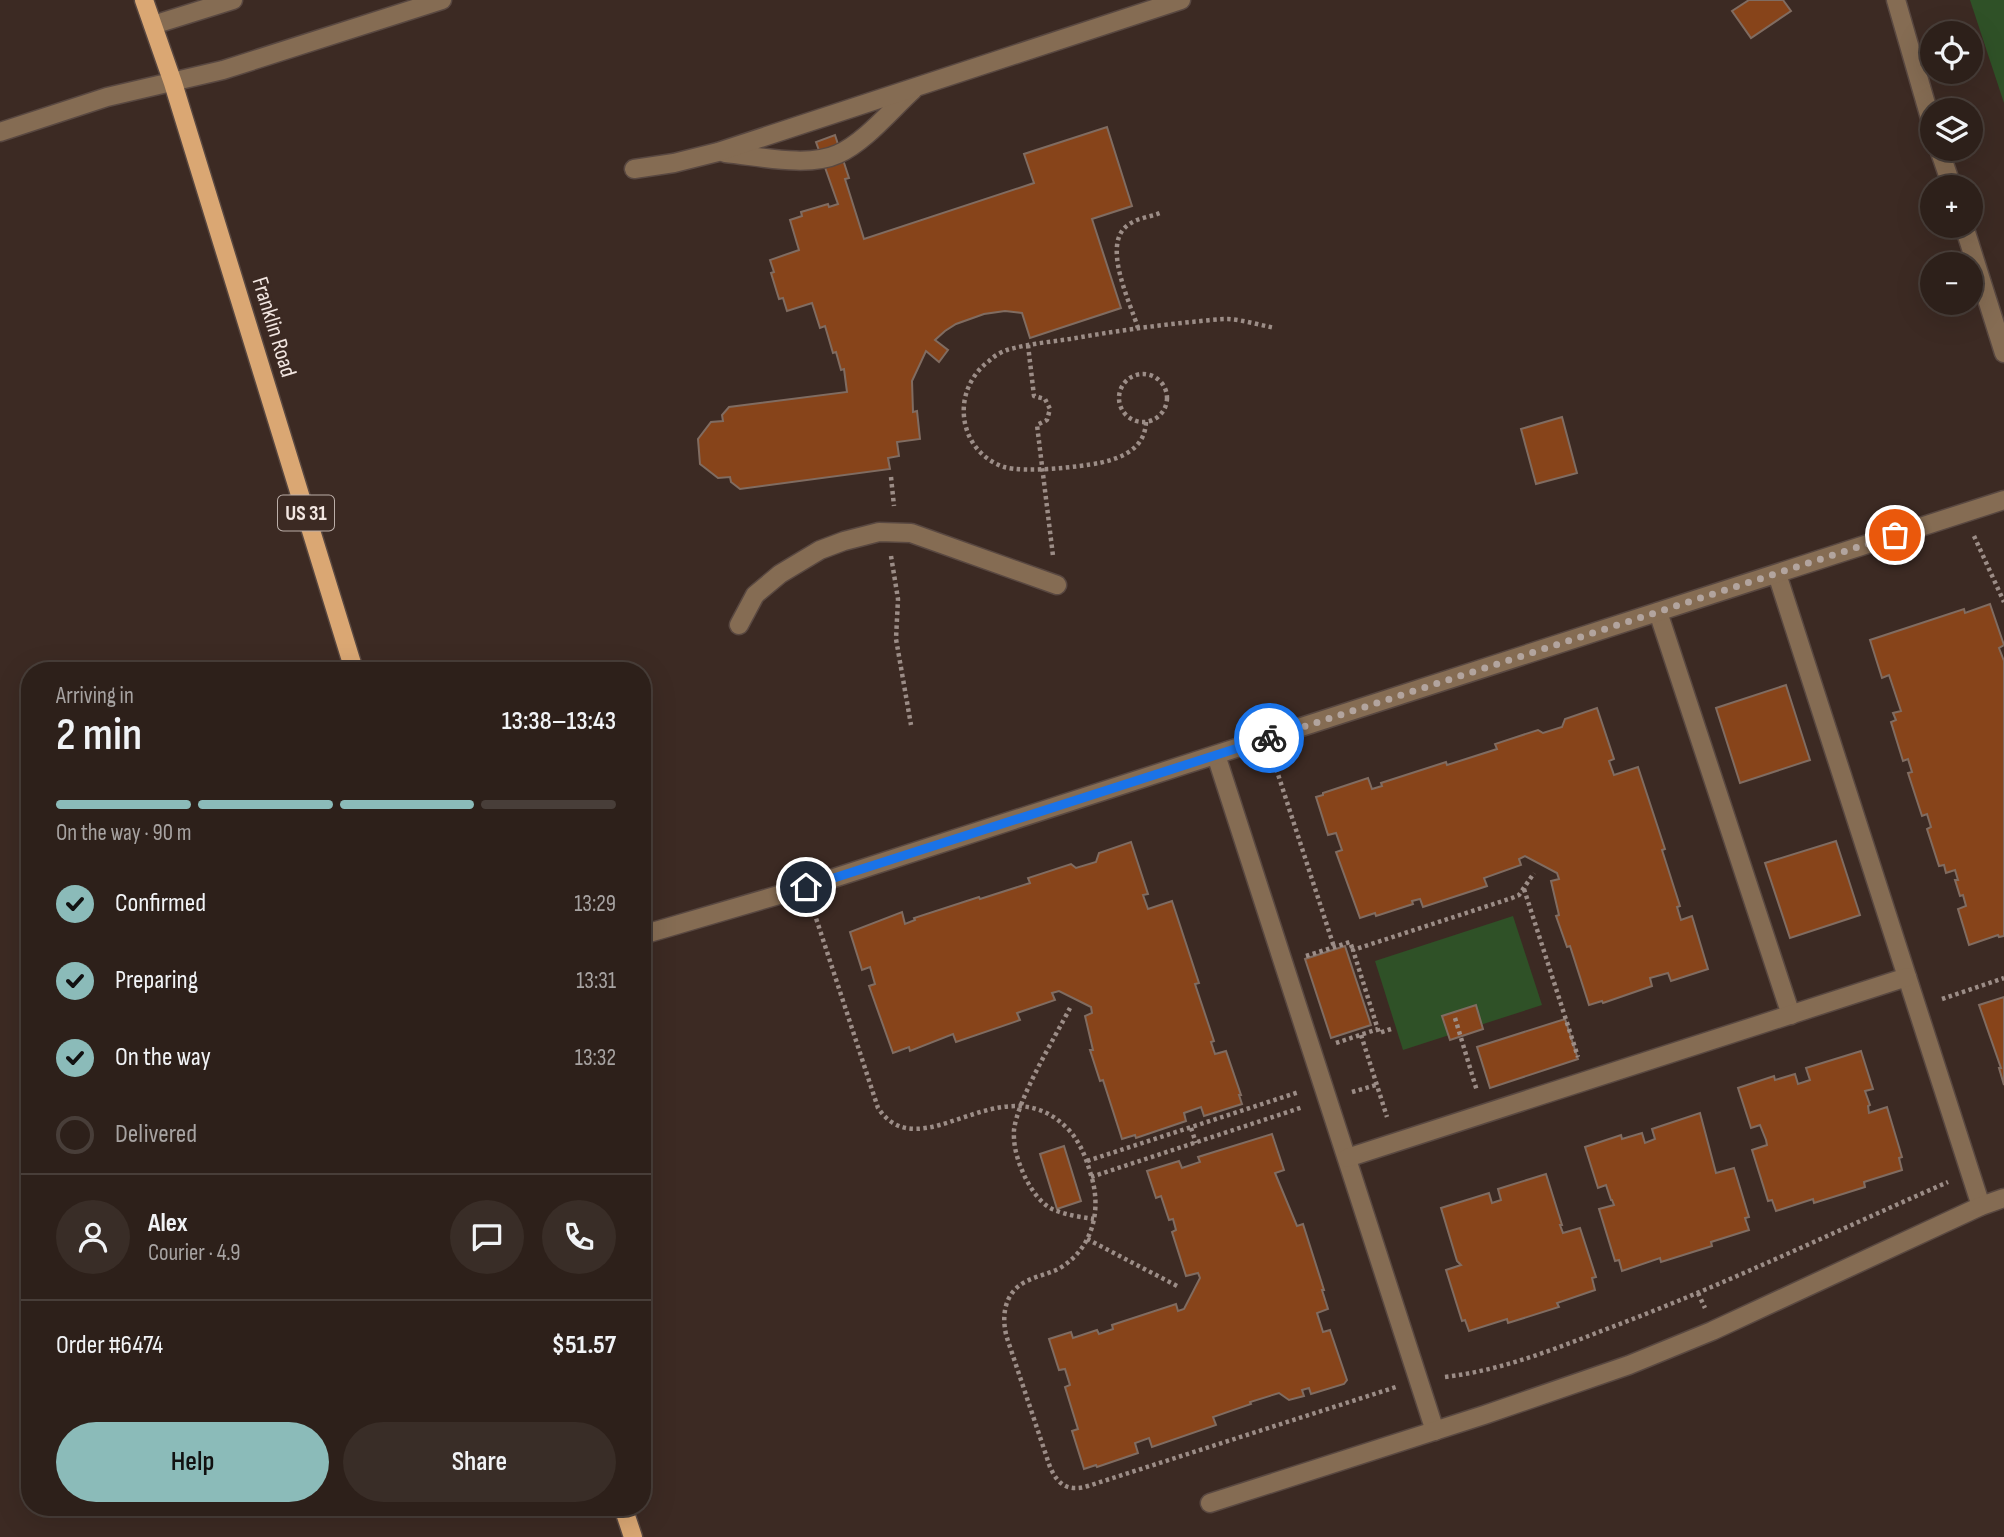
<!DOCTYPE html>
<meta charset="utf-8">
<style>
body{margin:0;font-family:"Sofia Sans Condensed",sans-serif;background:#392d27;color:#f1f3f6;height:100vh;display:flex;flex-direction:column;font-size:26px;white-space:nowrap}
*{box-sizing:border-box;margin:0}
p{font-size:23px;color:#a7a3a2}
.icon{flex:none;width:38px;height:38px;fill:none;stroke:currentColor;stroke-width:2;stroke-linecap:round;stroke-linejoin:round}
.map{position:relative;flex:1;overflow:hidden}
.sheet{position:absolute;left:21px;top:662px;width:630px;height:854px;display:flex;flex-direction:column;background:#2d201a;border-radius:28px;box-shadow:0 7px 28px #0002,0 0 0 2px #483e39}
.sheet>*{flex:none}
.tools{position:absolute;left:1920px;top:21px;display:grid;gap:14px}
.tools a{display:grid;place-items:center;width:63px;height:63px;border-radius:50%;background:#2d201a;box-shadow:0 7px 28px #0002,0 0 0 2px #483e39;font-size:35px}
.pin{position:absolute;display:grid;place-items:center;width:60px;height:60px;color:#fff;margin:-30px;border:4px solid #fff;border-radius:50%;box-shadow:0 2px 7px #0007}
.courier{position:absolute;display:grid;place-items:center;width:70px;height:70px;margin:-35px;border:5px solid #1a73e8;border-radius:50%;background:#fff;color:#222;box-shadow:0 2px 9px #0007}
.summary em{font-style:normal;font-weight:600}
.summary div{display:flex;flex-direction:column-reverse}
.summary{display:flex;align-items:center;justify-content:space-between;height:119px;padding:0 35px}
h1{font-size:46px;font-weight:600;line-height:52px}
.bar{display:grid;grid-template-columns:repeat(4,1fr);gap:10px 7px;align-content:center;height:84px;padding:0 35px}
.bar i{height:9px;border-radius:5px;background:#483e39}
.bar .selected{background:#8bbbb9}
.bar p{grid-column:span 4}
.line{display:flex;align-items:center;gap:18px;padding:0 35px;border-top:2px solid #483e39}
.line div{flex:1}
.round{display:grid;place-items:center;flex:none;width:74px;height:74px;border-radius:37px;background:#392d27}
ol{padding:0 35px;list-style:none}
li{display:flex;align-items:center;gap:21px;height:77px}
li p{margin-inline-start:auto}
li .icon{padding:7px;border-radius:50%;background:#8bbbb9;color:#111;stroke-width:4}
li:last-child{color:#a7a3a2}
li i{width:38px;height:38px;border:4px solid #483e39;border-radius:50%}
.cta{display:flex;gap:14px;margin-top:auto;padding:14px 35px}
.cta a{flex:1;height:80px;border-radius:42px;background:#8bbbb9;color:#111;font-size:28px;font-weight:600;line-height:80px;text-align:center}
.cta a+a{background:#392d27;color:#f1f3f6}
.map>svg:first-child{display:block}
.green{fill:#2f5127}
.building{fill:#87441a;stroke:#806c61;stroke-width:2}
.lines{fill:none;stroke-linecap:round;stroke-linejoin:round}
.minor-casing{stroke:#594841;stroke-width:21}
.major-casing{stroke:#594841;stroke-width:21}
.path{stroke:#9c8d87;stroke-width:4.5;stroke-dasharray:3.5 3.5;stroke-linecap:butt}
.minor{stroke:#856c53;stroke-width:18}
.major{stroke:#daa773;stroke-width:18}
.done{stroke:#b2a49e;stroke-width:7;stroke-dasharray:0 12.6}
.route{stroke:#1a73e8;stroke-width:9}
.labels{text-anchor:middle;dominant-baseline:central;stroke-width:5;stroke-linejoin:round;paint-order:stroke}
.shield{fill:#3c2a23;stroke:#bbaea8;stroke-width:2}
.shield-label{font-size:21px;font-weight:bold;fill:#f2e6e1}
.street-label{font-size:23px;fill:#f2e6e1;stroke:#3c2a23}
</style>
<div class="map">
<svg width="2004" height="1537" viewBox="0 0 2004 1537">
<rect width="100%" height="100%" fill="#3c2a23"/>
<g class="green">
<polygon points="1970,0 2004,0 2004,103"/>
<polygon points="1513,916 1542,1005 1403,1050 1375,961"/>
</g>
<g class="building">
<polygon points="1749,0 1783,0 1791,11 1751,38 1732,11"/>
<polygon points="1107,127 1132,206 1092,219 1121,308 1030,338 1022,313 1005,311 984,314 956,324 945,331 935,340 948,350 939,362 926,351 912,381 913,412 917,411 920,439 897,442 899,456 888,458 890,469 740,489 731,482 730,477 718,478 700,464 698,439 711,422 723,421 722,415 729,407 847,392 844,369 841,370 836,352 833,353 825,326 820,328 812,303 787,311 783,298 779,299 771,273 774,272 770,260 799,250 790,220 802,216 801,212 828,204 829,207 838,204 816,142 835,135 849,178 845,179 864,239 1034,183 1024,154"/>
<polygon points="1562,417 1577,473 1536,484 1521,429"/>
<polygon points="1990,604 2004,645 1999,648 2004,661 2004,936 1999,937 1998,935 1969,945 1958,909 1966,906 1963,895 1960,896 1955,880 1958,880 1955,870 1946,873 1944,865 1939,866 1927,829 1931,827 1927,814 1922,816 1908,773 1912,772 1908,759 1903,761 1891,722 1896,720 1893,713 1901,711 1889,675 1882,678 1870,640 1964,609 1965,613"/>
<polygon points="1786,685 1810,760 1740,783 1716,708"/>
<polygon points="1597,708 1614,759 1609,761 1614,775 1638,767 1665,849 1662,850 1680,906 1677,907 1681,920 1692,916 1708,969 1671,981 1668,973 1650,978 1652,986 1603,1003 1602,1001 1589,1005 1570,946 1567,947 1556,916 1559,915 1551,881 1559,879 1557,873 1525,856 1519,859 1521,865 1484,878 1487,886 1423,907 1420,899 1412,901 1413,904 1376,916 1375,913 1360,918 1336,852 1342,850 1336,833 1328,835 1316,797 1323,795 1323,793 1368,778 1372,789 1382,786 1381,783 1446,762 1447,765 1497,749 1495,744 1538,730 1543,733 1562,727 1565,719"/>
<polygon points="1836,841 1860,915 1790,938 1765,863"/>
<polygon points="1131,842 1148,894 1143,895 1148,909 1172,901 1199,983 1195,984 1214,1041 1211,1042 1215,1054 1226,1051 1241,1095 1239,1095 1242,1104 1204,1116 1201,1107 1184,1113 1186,1121 1136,1138 1135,1135 1122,1139 1103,1080 1100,1081 1090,1050 1093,1050 1085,1016 1092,1013 1091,1007 1059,991 1052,993 1055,1000 1017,1013 1020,1020 956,1042 953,1034 910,1051 909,1047 893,1053 869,986 875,984 870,967 862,970 850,932 902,912 905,924 915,920 914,918 979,897 980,899 1030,883 1028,878 1071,864 1076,868 1096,862 1099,853"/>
<polygon points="1345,946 1371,1025 1331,1038 1305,959"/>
<polygon points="2004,997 2004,1085 1999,1068 2001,1068 1979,1005"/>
<polygon points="1476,1005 1483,1029 1450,1040 1442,1016"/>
<polygon points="1565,1019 1578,1059 1490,1088 1477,1047"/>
<polygon points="1861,1051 1873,1089 1865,1091 1870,1105 1868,1106 1869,1113 1887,1107 1902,1157 1899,1158 1902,1170 1864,1182 1865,1187 1814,1203 1813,1199 1776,1211 1772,1200 1768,1201 1752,1150 1767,1145 1766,1140 1760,1125 1751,1128 1738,1088 1774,1076 1775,1080 1795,1074 1798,1084 1810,1080 1806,1068"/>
<polygon points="1700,1113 1716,1173 1734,1168 1749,1217 1745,1218 1749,1230 1711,1242 1712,1246 1661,1262 1660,1258 1622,1271 1619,1260 1615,1261 1599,1209 1614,1205 1612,1200 1611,1200 1606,1185 1598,1188 1585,1147 1621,1135 1622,1139 1642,1133 1645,1143 1655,1139 1652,1129"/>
<polygon points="1272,1134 1284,1170 1275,1173 1297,1226 1303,1224 1324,1290 1322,1290 1328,1309 1317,1313 1323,1332 1330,1330 1347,1380 1344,1384 1311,1394 1309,1388 1302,1390 1304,1396 1289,1400 1279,1393 1250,1402 1251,1404 1213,1417 1216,1425 1152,1447 1149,1438 1135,1443 1138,1453 1097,1467 1096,1465 1084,1469 1072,1431 1078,1429 1065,1387 1070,1385 1065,1369 1059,1370 1049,1339 1071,1332 1073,1338 1097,1330 1099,1334 1113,1329 1112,1325 1176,1304 1178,1311 1184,1309 1200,1278 1198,1273 1186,1276 1172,1232 1176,1230 1173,1219 1169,1220 1161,1196 1156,1198 1147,1171 1179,1161 1182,1168 1200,1162 1198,1157"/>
<polygon points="1064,1146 1081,1201 1057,1209 1040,1154"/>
<polygon points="1546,1174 1562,1225 1560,1225 1563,1233 1580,1228 1596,1277 1592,1278 1595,1290 1557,1303 1559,1307 1508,1323 1507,1319 1469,1331 1465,1320 1462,1321 1446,1270 1461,1265 1457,1261 1441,1208 1489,1193 1492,1203 1501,1200 1498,1189"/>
</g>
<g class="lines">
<g class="minor-casing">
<g id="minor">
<polyline points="1896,0 1932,125"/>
<polyline points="153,25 233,0"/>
<polyline points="0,132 107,97 223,70 442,0"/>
<polyline points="1939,149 1952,187"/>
<path d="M725 153C758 156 808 168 838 154 865 142 891 110 913 90"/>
<polyline points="634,169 674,163 718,152 1181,0"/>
<polyline points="1964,226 2004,353"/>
<polyline points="1777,574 1981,1206"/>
<polyline points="1658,612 1791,1015"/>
<polyline points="739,625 755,595 780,574 820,550 844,541 879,532 911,533 1057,585"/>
<polyline points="1216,755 1435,1431"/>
<polyline points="642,935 806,887 2004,500"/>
<polyline points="1347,1158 1907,977"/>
<polyline points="1210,1503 1484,1415 1629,1365 1712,1331 1981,1206 2004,1198"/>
</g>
</g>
<g class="major-casing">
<g id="major">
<polyline points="144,0 173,83 354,670"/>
<polyline points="623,1507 633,1537"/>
</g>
</g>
<g class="path">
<path d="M1138 328C1130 302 1101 244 1128 225 1137 218 1150 217 1160 213"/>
<polyline points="1028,345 1034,396 1045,399 1050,409 1047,420 1037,425 1053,556"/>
<circle cx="1143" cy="398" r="24"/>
<path d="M1146 422C1145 448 1123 458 1099 463 1078 467 1025 473 1004 467 957 451 950 390 989 361 994 356 1001 352 1007 350 1027 344 1049 342 1070 339 1110 332 1150 326 1191 322 1203 321 1216 319 1228 319 1243 320 1260 325 1275 328"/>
<polyline points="891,477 894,506"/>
<polyline points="1974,536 2004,602"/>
<polyline points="891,556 898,599 896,639 911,725"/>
<polyline points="1274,762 1334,947"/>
<polyline points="1524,889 1578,1057"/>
<path d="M814 912 878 1108C921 1172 1001 1062 1067 1128 1080 1141 1086 1158 1091 1175 1102 1210 1093 1248 1060 1268 1049 1274 1036 1276 1025 1282 1004 1293 1001 1317 1007 1338L1050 1467C1058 1485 1068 1492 1088 1486L1396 1387"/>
<polyline points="1306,956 1350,942 1353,950"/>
<polyline points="1942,999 2004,978"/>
<path d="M1070 1008C1054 1039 1018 1098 1014 1130 1013 1147 1018 1162 1025 1177 1031 1189 1040 1203 1052 1209 1065 1215 1081 1217 1094 1219"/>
<polyline points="1455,1018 1477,1091"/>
<polyline points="1391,1029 1379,1033 1353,950 1512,898 1519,895 1534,873"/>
<polyline points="1361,1035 1387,1117"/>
<polyline points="1336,1043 1378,1029"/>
<polyline points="1352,1092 1376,1085"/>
<polyline points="1191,1128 1196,1143"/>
<polyline points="1087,1161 1299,1092"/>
<polyline points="1091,1177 1303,1107"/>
<polyline points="1087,1239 1179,1287"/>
<polyline points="1698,1293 1705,1308"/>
<path d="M1445 1377C1504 1370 1557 1348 1612 1327 1726 1284 1836 1231 1948 1182"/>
</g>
<use href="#minor" class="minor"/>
<use href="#major" class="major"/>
</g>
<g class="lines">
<polyline class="done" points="1269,738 1895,535"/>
<polyline class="route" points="806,887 1269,738"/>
</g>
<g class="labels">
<rect class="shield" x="278" y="495.5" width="56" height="35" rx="5"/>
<g class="shield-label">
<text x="306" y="513">US 31</text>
</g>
<g class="street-label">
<text transform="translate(274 327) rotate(73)">Franklin Road</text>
</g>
</g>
</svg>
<div class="tools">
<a><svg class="icon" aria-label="locate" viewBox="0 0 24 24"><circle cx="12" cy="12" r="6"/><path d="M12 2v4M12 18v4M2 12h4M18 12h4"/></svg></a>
<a><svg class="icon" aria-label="layers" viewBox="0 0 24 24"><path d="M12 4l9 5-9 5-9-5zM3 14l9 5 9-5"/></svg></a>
<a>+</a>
<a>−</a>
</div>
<div class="pin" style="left:1895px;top:535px;background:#ea580c"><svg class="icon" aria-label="bag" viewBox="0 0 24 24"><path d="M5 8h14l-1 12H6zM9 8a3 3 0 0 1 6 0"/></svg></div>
<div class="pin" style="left:806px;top:887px;background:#1f2937"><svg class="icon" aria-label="home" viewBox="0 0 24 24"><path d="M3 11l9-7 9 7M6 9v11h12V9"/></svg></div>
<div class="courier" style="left:1269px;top:738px"><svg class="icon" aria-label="bike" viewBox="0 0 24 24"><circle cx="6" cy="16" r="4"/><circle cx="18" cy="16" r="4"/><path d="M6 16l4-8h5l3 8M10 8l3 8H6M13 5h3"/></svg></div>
<section class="sheet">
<div class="summary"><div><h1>2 min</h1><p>Arriving in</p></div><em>13:38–13:43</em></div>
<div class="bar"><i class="selected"></i><i class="selected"></i><i class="selected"></i><i></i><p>On the way · 90 m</p></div>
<ol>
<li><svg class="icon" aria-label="check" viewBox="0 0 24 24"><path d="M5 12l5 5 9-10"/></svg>Confirmed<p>13:29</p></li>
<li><svg class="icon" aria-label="check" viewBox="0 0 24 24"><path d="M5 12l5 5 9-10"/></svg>Preparing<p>13:31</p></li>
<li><svg class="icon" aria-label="check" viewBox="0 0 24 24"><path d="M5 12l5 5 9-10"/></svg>On the way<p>13:32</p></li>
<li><i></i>Delivered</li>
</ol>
<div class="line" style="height:126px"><a class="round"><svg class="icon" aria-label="person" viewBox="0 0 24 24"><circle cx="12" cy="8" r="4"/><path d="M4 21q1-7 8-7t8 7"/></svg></a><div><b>Alex</b><p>Courier · 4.9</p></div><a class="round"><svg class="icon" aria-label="chat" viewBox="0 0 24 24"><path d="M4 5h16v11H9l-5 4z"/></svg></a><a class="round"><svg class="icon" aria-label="phone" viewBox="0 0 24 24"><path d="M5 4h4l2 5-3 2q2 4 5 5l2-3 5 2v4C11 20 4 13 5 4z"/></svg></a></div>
<div class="line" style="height:91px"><div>Order #6474</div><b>$51.57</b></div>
<div class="cta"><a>Help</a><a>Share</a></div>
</section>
</div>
